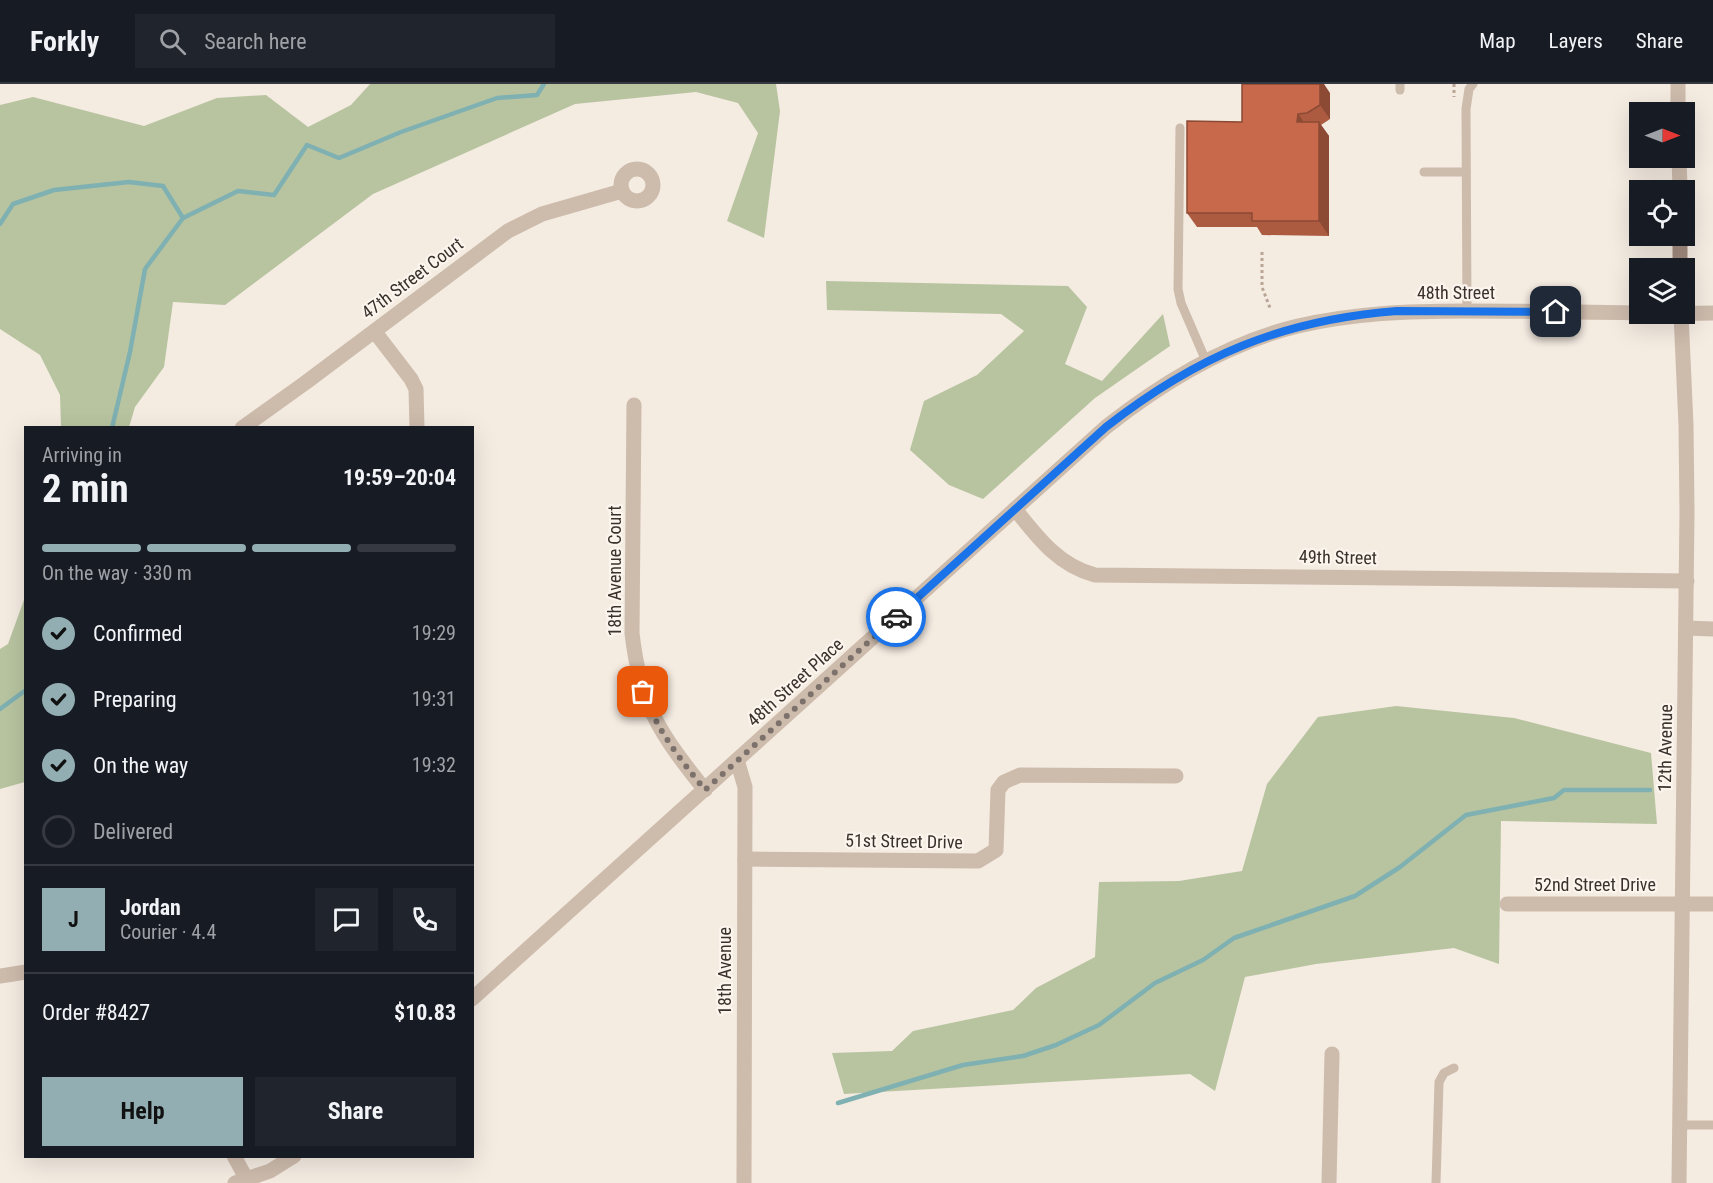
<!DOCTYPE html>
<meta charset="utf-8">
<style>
body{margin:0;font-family:"Roboto Condensed",sans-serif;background:#20242c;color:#f1f3f6;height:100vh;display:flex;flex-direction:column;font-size:22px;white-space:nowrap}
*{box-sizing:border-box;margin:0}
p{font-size:20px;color:#9ea1a6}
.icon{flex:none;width:33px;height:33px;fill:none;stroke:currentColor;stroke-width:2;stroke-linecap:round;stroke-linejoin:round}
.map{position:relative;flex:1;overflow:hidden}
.side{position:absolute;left:24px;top:342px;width:450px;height:732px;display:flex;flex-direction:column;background:#171b24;border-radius:0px;box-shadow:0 6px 24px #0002}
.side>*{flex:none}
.needle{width:39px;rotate:90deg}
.buttons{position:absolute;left:1629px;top:18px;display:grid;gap:12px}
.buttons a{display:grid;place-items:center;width:66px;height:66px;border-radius:0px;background:#171b24;box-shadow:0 6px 24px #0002;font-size:30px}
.pin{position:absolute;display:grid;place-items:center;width:51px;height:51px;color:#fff;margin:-26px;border-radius:12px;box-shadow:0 3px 9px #0006}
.courier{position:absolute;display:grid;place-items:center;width:60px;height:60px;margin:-30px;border:4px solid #1a73e8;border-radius:50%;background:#fff;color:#222;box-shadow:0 2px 8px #0007}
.summary em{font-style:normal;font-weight:700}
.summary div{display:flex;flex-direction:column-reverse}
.summary{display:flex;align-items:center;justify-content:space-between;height:102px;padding:0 18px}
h1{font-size:39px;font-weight:700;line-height:45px}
.bar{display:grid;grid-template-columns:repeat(4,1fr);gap:9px 6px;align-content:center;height:72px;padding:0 18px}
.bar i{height:8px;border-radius:4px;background:#363941}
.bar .selected{background:#92aeb2}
.bar p{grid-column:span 4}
.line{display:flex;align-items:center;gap:15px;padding:0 18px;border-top:2px solid #363941}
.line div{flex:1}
.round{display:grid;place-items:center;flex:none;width:63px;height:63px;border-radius:0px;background:#20242c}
ol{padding:0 18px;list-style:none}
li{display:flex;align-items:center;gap:18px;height:66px}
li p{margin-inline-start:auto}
li .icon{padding:6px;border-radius:50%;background:#92aeb2;color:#111;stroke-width:4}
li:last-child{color:#9ea1a6}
li i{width:33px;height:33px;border:3px solid #363941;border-radius:50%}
.cta{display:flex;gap:12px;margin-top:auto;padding:12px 18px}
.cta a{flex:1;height:69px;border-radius:0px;background:#92aeb2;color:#111;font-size:24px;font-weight:700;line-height:69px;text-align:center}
.cta a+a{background:#20242c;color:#f1f3f6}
header{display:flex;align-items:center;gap:36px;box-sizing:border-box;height:84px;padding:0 30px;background:#171b24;border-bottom:2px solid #363941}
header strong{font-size:28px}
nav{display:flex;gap:33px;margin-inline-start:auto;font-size:21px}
.search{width:420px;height:54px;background:#20242c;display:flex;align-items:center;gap:15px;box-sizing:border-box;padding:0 21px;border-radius:0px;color:#9ea1a6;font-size:22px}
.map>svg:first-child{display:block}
.green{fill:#b8c4a0}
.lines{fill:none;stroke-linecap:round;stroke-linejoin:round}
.stream{stroke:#7fb0b2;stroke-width:4.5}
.path{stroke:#b9a596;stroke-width:3;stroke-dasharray:3 3;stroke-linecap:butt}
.service{stroke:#cdbbac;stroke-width:9}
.minor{stroke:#cdbbac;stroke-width:15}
.tertiary{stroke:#cdbbac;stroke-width:15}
.secondary{stroke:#a18a7d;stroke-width:15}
.wall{fill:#ac5a40}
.shaded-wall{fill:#8c4a34}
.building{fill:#c8694b;stroke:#8c4a34;stroke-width:1.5}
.done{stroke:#7c716b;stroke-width:6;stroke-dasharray:0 10.8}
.route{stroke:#1a73e8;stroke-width:8}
.labels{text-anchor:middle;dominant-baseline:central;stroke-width:4.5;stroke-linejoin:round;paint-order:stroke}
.street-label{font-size:18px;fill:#3b302b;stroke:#fbf5ee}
</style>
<header>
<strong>Forkly</strong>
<div class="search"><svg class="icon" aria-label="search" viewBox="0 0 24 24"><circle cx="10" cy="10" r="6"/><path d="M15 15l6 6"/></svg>Search here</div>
<nav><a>Map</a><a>Layers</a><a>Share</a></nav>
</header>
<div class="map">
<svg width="1713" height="1099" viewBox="0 0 1713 1099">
<rect width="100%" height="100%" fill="#f4ebe1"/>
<g class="green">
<polygon points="370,0 776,0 780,27 764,154 727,137 758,49 738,19 696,8 575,20 373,110 225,221 173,218 164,283 135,323 129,343 61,343 60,311 40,271 0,245 0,21 33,13 144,42 217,14 266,11 308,43 351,21"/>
<polygon points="826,197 1068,202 1087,223 1065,280 1102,297 1163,230 1170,262 1095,314 983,415 949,401 910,366 924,317 977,291 1024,247 1001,230 827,226"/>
<polygon points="25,513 25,698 0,705 0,565 8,560"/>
<polygon points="1396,622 1514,634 1651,669 1657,740 1501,737 1499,880 1454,864 1316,880 1245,893 1215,1007 1190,990 844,1010 832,969 892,967 913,947 1013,926 1036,904 1095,873 1099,798 1179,797 1242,787 1267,700 1318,633"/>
</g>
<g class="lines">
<g class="stream">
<polyline points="0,140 13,120 54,106 129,98 163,102 183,134"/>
<polyline points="112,344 130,268 145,185 183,134 238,107 274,111 307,61 339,74 401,48 497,14 537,11 544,0"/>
<polyline points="0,625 26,606"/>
<polyline points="838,1019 963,981 1023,972 1056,961 1099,941 1155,899 1203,876 1234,854 1355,812 1400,783 1466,731 1554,714 1564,706 1650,706"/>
</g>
<g class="path">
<polyline points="1454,0 1454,13"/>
<polyline points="1262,168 1262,203 1270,224"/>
</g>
<g class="service">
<polyline points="1400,6 1400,0"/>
<polyline points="1180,44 1178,205 1181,219 1206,277"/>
<polyline points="1424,88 1466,88"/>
<polyline points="1467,227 1466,25 1469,5 1473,0"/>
<polyline points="1680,1041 1713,1041"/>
<polyline points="1436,1099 1439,998 1444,989 1454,984"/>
</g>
<g class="minor">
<circle cx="637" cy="101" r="16"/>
<polyline points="375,248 411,295 416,305 417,344"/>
<path d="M634 321 632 549C640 621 660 650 705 706"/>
<polyline points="242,344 305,299 508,147 542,130 622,107"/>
<path d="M1015 425C1037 453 1059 482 1095 491L1687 497"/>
<polyline points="1686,544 1713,545"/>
<polyline points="737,676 745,703 744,1099"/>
<polyline points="745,775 978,777 996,766 998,706 1004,698 1020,691 1176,692"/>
<polyline points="1507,820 1713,820"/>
<polyline points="0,892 26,888"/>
<polyline points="234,1072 246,1094"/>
<polyline points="1329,1099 1332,970"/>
</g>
<g class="tertiary">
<polyline points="1678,0 1678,28"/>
<polyline points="1679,74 1680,104"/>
<polyline points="1661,230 1713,229"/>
<path d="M472 915 1106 343C1163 298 1227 259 1298 242 1355 229 1408 227 1466 227 1524 227 1582 228 1640 229"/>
<polyline points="235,1099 270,1087 294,1072"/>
<polyline points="1679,1099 1687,428 1686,341 1681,230"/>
</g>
<g class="secondary">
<polyline points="1680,104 1680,106"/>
<polyline points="1680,152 1680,184"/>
</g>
</g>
<polygon class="wall" points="1330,9 1330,35 1321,41 1329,52 1329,152 1262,151 1257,143 1197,143 1187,129 1242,38"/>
<g class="shaded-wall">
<polygon points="1320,0 1324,0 1330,9 1330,35 1320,21"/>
<polygon points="1298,30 1308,44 1297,38"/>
<polygon points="1319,38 1329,52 1329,152 1319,137"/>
</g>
<polygon class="building" points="1242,0 1320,0 1320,21 1307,29 1298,30 1297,38 1319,38 1319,137 1252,137 1252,129 1187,129 1187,37 1242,38"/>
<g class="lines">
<path class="done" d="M643 608C657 646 680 675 705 706L896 533"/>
<path class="route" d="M896 533 1106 343C1197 272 1281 236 1397 227L1556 228"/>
</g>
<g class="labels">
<g class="street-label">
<text transform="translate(412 194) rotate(-37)">47th Street Court</text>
<text x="1456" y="208">48th Street</text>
<text transform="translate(1338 473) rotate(1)">49th Street</text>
<text transform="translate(614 487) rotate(-90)">18th Avenue Court</text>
<text transform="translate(795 598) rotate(-42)">48th Street Place</text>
<text transform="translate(1665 664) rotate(-89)">12th Avenue</text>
<text transform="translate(904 757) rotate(1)">51st Street Drive</text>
<text x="1595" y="800">52nd Street Drive</text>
<text transform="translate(724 887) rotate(-90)">18th Avenue</text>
</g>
</g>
</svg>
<div class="buttons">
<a><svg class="needle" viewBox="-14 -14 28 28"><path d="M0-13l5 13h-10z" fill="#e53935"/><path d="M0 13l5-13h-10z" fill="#9ea1a6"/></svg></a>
<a><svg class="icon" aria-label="locate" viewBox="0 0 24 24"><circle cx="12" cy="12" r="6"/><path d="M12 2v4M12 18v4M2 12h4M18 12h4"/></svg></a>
<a><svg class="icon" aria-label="layers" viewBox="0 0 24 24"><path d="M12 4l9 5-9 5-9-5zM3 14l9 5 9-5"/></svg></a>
</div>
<div class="pin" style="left:643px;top:608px;background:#ea580c"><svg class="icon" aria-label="bag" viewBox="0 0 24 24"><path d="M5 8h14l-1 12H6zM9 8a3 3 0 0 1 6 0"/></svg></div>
<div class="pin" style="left:1556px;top:228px;background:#1f2937"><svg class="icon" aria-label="home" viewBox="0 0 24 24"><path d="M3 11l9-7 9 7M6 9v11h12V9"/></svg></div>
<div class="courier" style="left:896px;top:533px"><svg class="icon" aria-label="car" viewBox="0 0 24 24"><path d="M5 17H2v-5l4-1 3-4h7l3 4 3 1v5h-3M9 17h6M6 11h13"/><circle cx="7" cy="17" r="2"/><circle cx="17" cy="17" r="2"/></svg></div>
<section class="side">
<div class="summary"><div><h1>2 min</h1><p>Arriving in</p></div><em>19:59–20:04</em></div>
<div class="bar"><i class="selected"></i><i class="selected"></i><i class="selected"></i><i></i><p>On the way · 330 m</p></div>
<ol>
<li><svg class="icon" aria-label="check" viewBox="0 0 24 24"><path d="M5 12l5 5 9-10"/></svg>Confirmed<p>19:29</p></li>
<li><svg class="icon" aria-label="check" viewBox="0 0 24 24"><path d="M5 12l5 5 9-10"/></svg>Preparing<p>19:31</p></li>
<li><svg class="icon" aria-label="check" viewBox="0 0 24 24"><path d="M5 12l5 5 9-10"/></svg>On the way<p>19:32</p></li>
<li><i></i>Delivered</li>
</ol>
<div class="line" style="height:108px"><b class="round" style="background:#92aeb2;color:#111">J</b><div><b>Jordan</b><p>Courier · 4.4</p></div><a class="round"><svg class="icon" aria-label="chat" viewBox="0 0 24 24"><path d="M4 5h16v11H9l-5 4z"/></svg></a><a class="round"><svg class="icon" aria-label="phone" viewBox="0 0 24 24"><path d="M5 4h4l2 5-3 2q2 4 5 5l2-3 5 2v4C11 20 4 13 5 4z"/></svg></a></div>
<div class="line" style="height:78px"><div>Order #8427</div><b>$10.83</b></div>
<div class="cta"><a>Help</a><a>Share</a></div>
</section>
</div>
